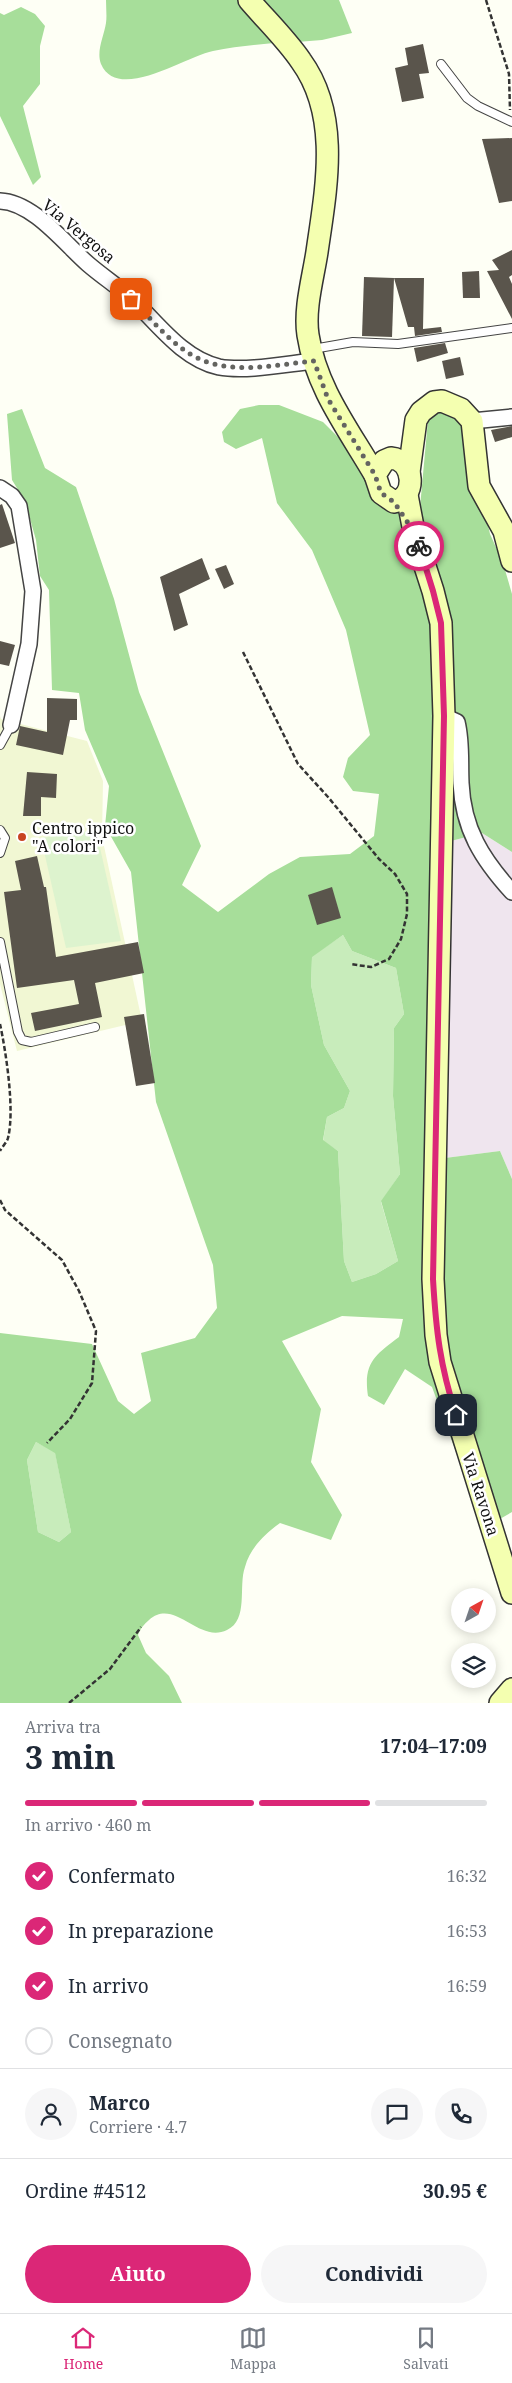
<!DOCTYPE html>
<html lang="it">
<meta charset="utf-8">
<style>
body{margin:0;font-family:"Noto Serif",serif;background:#f6f6f7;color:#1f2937;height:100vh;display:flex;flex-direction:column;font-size:19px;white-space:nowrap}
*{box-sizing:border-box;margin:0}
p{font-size:16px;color:#747a83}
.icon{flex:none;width:28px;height:28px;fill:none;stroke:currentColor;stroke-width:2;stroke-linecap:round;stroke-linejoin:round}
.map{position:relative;height:1703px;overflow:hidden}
.sheet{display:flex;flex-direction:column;background:#fff;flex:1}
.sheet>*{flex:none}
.needle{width:32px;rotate:40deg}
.controls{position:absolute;left:451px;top:1588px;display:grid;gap:10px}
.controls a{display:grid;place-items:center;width:45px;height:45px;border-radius:50%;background:#fff;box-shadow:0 2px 12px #0003;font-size:25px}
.pin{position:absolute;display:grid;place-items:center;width:42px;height:42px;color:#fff;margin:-21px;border-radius:10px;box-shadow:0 2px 8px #0006}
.courier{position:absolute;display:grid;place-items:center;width:50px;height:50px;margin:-25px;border:4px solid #db2777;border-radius:50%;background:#fff;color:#222;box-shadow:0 1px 6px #0007}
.head em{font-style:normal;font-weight:700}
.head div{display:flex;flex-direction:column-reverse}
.head{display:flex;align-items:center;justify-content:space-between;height:85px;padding:0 25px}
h1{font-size:32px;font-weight:700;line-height:38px}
.bar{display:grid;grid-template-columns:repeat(4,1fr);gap:8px 5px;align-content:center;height:60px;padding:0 25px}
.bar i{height:6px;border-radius:4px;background:#e0e1e3}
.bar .on{background:#db2777}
.bar p{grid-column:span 4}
.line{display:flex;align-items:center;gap:12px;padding:0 25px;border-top:1px solid #e0e1e3}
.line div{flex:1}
.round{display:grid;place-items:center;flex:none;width:52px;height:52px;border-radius:26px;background:#f6f6f7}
ol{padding:0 25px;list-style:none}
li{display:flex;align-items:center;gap:15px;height:55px}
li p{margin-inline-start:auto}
li .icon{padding:5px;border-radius:50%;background:#db2777;color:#fff;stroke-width:4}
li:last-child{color:#747a83}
li i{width:28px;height:28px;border:2px solid #e0e1e3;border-radius:50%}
.button{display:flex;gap:10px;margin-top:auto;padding:10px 25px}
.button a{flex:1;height:58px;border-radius:30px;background:#db2777;color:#fff;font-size:20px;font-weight:700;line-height:58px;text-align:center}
.button a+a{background:#f6f6f7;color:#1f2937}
.tabs{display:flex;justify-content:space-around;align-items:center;height:70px;border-top:1px solid #e0e1e3;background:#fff;font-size:14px;color:#747a83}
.tabs a{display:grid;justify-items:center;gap:2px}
.tabs .on{color:#db2777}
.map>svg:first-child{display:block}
.industrial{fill:#efe5ee}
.farmland{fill:#f1f7d3}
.green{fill:#c8ecbb}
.forest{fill:#a7de9a;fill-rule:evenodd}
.pitch{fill:#ddf3ce}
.building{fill:#5a554c}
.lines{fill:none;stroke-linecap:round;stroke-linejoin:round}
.lane-casing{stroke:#444;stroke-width:10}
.street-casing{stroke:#444;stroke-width:18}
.secondary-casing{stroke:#333;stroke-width:24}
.path{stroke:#333;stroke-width:2.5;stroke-dasharray:5 2.5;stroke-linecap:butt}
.lane{stroke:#fff;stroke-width:8}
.street{stroke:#fff;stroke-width:15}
.secondary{stroke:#f4ffb0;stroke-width:21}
.done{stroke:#646461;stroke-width:5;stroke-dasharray:0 9}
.route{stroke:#db2777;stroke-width:6}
.poi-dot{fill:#c84422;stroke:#fff;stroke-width:2}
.labels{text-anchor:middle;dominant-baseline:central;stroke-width:5;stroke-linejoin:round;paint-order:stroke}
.street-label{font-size:16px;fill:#111;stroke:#fff}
.poi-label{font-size:16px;fill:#111;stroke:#fff;text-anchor:start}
</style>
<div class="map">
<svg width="512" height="1703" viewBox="0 0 512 1703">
<rect width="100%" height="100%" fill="#fefff5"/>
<polygon class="industrial" points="482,833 512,852 512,1179 500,1151 445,1158 447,842"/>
<polygon class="farmland" points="0,716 1,719 87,741 103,781 102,837 142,1021 17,1051 0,984"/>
<g class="green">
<polygon points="343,935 352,951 396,968 404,1014 394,1028 393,1096 400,1174 381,1202 398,1261 376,1274 352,1282 344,1261 338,1151 323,1141 327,1117 344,1108 350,1091 324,1045 311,985 312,956"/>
<polygon points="36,1442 55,1452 71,1532 59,1542 38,1532 27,1460"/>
</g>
<g class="forest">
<path d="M106 0H238L274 43C253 45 233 47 213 51 186 56 118 103 101 64 96 51 104 36 106 23 107 16 106 8 106 0Z"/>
<polygon points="263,0 339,0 352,33 322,40 297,42"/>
<polygon points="21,7 35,14 45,26 40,46 40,84 23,106 41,177 33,185 0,116 0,13 4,15"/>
<path d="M259 405H279L323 422 419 518 428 420 438 410 457 415 466 426 490 534 503 563 512 594V852L482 833 447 842 445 1158 500 1151 512 1179V1512L484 1528 432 1387 405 1369 384 1405 368 1396C363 1363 375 1355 399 1337L403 1319 342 1316 282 1341 321 1409 311 1462 342 1515 331 1540 280 1523C265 1534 250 1548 245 1567 238 1586 249 1620 227 1630 198 1644 175 1597 149 1620 144 1624 140 1629 138 1635L146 1653 169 1676 182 1703H0V1333L92 1344 118 1401 134 1414 151 1401 141 1353 195 1338 217 1308 213 1265 156 1102 131 872 105 826 109 786 85 730 79 693 52 690 49 590 40 576 36 540 25 501 12 480 7 414 22 409 45 468 76 487 114 599 139 692 201 846 182 885 218 912 269 874 300 857 350 854 374 836 379 794 353 791 343 777 348 758 370 735 346 630 312 550 277 503 262 438 236 449 224 442 222 432 240 409ZM343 935 352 951 396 968 404 1014 394 1028 393 1096 400 1174 381 1201 398 1261 376 1274 352 1282 344 1261 338 1151 323 1140 327 1117 344 1108 350 1091 324 1045 311 985 312 957ZM36 1442 55 1453 71 1532 59 1542 38 1532 27 1460Z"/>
</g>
<polygon class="pitch" points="96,830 121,941 66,948 41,838"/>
<g class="building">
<polygon points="423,44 429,73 419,74 424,98 402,102 395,68 408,65 405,48"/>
<polygon points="512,138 512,201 499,203 482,139"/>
<polygon points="512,250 512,275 509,277 512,284 512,319 487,271 499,270 492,260"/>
<polygon points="479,271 480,298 463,298 462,272"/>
<polygon points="364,277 394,278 392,337 362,336"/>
<polygon points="394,278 424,278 423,329 441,327 442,332 415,336 414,327 408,327"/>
<polygon points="445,343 448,353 417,362 414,348"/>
<polygon points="460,357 464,375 446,379 442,361"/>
<polygon points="512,426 512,437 495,442 491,430"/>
<polygon points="2,504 15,543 0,548 0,505"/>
<polygon points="202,558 210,579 179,594 188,625 174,631 160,577"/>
<polygon points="226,565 234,584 224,589 215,569"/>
<polygon points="0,641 15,645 9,666 0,664"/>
<polygon points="47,698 77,699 77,720 70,720 63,755 16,745 20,726 47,732"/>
<polygon points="27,772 57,774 56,798 41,797 41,816 23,816"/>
<polygon points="37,856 44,887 46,887 56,957 138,942 144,973 95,983 102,1017 35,1031 31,1013 79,1004 74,980 17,988 4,892 21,890 15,861"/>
<polygon points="332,887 341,918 317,925 308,895"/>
<polygon points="144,1014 155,1083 136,1086 124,1017"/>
</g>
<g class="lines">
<g class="lane-casing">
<g id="lane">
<polyline points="441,64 467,98 478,106 512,122"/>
<polyline points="313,349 353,342 398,344 512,328"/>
<polyline points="0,745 11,725"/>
<polyline points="0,830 5,838 0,853"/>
<polyline points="0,942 18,1032 22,1040 31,1042 95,1027"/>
</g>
</g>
<g class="street-casing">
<g id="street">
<path d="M0 201C33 202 65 244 88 264 103 277 119 287 133 300 158 324 183 359 219 367 246 372 286 364 314 361"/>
<polyline points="472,421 512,417"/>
<polyline points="0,488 12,496 19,506 33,591 29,644 11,725"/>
<path d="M444 716 457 722C462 742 460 762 461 783 463 829 482 859 512 892"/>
</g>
</g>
<g class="secondary-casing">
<g id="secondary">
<path d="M249 0C266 20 286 39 301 61 341 116 326 189 317 252 313 278 304 309 308 335 316 388 349 430 375 475"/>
<path d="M391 458C415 460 417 498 394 502L381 493 375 475 384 461Z"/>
<polyline points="409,472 416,420 421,412 434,402 442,401 461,409 472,421 479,486 504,531 512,561"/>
<polyline points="407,495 414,532 433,591 441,623 444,716 433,1279 436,1335 440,1362 512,1593"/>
<polyline points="500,1703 512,1689"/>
</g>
</g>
<g class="path">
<polyline points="486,0 509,74 510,110"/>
<polyline points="243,652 298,764 328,797 379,859 395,874 407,894 407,914 401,939 389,959 371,967 350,964"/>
<path d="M0 1024C6 1052 15 1110 8 1138 7 1142 2 1147 0 1151"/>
<polyline points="0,1200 5,1210 62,1260 79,1291 96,1331 92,1383 70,1419 47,1443"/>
<polyline points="69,1703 110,1669 141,1627"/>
</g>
<use href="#lane" class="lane"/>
<use href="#street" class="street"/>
<use href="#secondary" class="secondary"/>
</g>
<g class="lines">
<path class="done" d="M131 299C148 315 164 336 184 350 222 378 270 365 314 361L328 399 375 475 381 493 394 502 414 532 419 546"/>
<path class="route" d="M419 546 433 591 441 623 444 716 433 1279C436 1331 440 1365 456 1415"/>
</g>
<circle class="poi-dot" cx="22" cy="837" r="5"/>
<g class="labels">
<g class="street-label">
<text transform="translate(79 231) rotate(40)">Via Vergosa</text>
<text transform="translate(481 1494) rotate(72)">Via Ravona</text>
</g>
<g class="poi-label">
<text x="32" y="828">Centro ippico<tspan x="32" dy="18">"A colori"</tspan></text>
</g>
</g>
</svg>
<div class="controls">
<a><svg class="needle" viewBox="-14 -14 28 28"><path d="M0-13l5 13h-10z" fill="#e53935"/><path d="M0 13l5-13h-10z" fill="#747a83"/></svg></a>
<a><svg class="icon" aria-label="layers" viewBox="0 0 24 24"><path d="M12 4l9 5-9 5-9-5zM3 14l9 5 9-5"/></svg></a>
</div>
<div class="pin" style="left:131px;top:299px;background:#ea580c"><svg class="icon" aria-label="bag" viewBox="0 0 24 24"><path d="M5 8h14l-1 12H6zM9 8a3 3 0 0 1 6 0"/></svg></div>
<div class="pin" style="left:456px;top:1415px;background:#1f2937"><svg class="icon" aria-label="home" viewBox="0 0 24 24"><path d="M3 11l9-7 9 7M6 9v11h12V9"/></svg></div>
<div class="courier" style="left:419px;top:546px"><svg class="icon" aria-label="bike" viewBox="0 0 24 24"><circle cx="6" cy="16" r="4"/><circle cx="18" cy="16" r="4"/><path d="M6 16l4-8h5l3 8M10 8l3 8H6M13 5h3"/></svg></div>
</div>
<section class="sheet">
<div class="head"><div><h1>3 min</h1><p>Arriva tra</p></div><em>17:04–17:09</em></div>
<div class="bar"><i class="on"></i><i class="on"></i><i class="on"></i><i></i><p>In arrivo · 460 m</p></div>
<ol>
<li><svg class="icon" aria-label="check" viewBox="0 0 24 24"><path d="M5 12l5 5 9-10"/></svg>Confermato<p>16:32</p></li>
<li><svg class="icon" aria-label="check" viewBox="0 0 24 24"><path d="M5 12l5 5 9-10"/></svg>In preparazione<p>16:53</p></li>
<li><svg class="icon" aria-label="check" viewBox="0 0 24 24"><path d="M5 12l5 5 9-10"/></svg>In arrivo<p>16:59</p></li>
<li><i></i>Consegnato</li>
</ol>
<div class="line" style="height:90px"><a class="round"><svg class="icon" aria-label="person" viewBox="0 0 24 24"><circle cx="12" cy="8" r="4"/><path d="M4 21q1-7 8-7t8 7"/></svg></a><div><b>Marco</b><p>Corriere · 4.7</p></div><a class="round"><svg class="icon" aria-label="chat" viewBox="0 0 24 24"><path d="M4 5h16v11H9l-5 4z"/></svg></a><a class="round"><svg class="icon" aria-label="phone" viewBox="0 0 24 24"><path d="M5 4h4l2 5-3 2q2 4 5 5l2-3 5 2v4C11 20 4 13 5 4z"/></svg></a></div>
<div class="line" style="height:65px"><div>Ordine #4512</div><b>30.95 €</b></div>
<div class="button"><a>Aiuto</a><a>Condividi</a></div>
</section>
<nav class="tabs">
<a class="on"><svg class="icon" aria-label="home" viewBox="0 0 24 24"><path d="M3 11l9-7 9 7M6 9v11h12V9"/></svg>Home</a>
<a><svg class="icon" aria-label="map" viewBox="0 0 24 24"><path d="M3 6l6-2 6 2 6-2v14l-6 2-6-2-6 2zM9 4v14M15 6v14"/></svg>Mappa</a>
<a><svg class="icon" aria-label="saved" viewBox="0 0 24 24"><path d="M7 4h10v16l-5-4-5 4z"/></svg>Salvati</a>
</nav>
